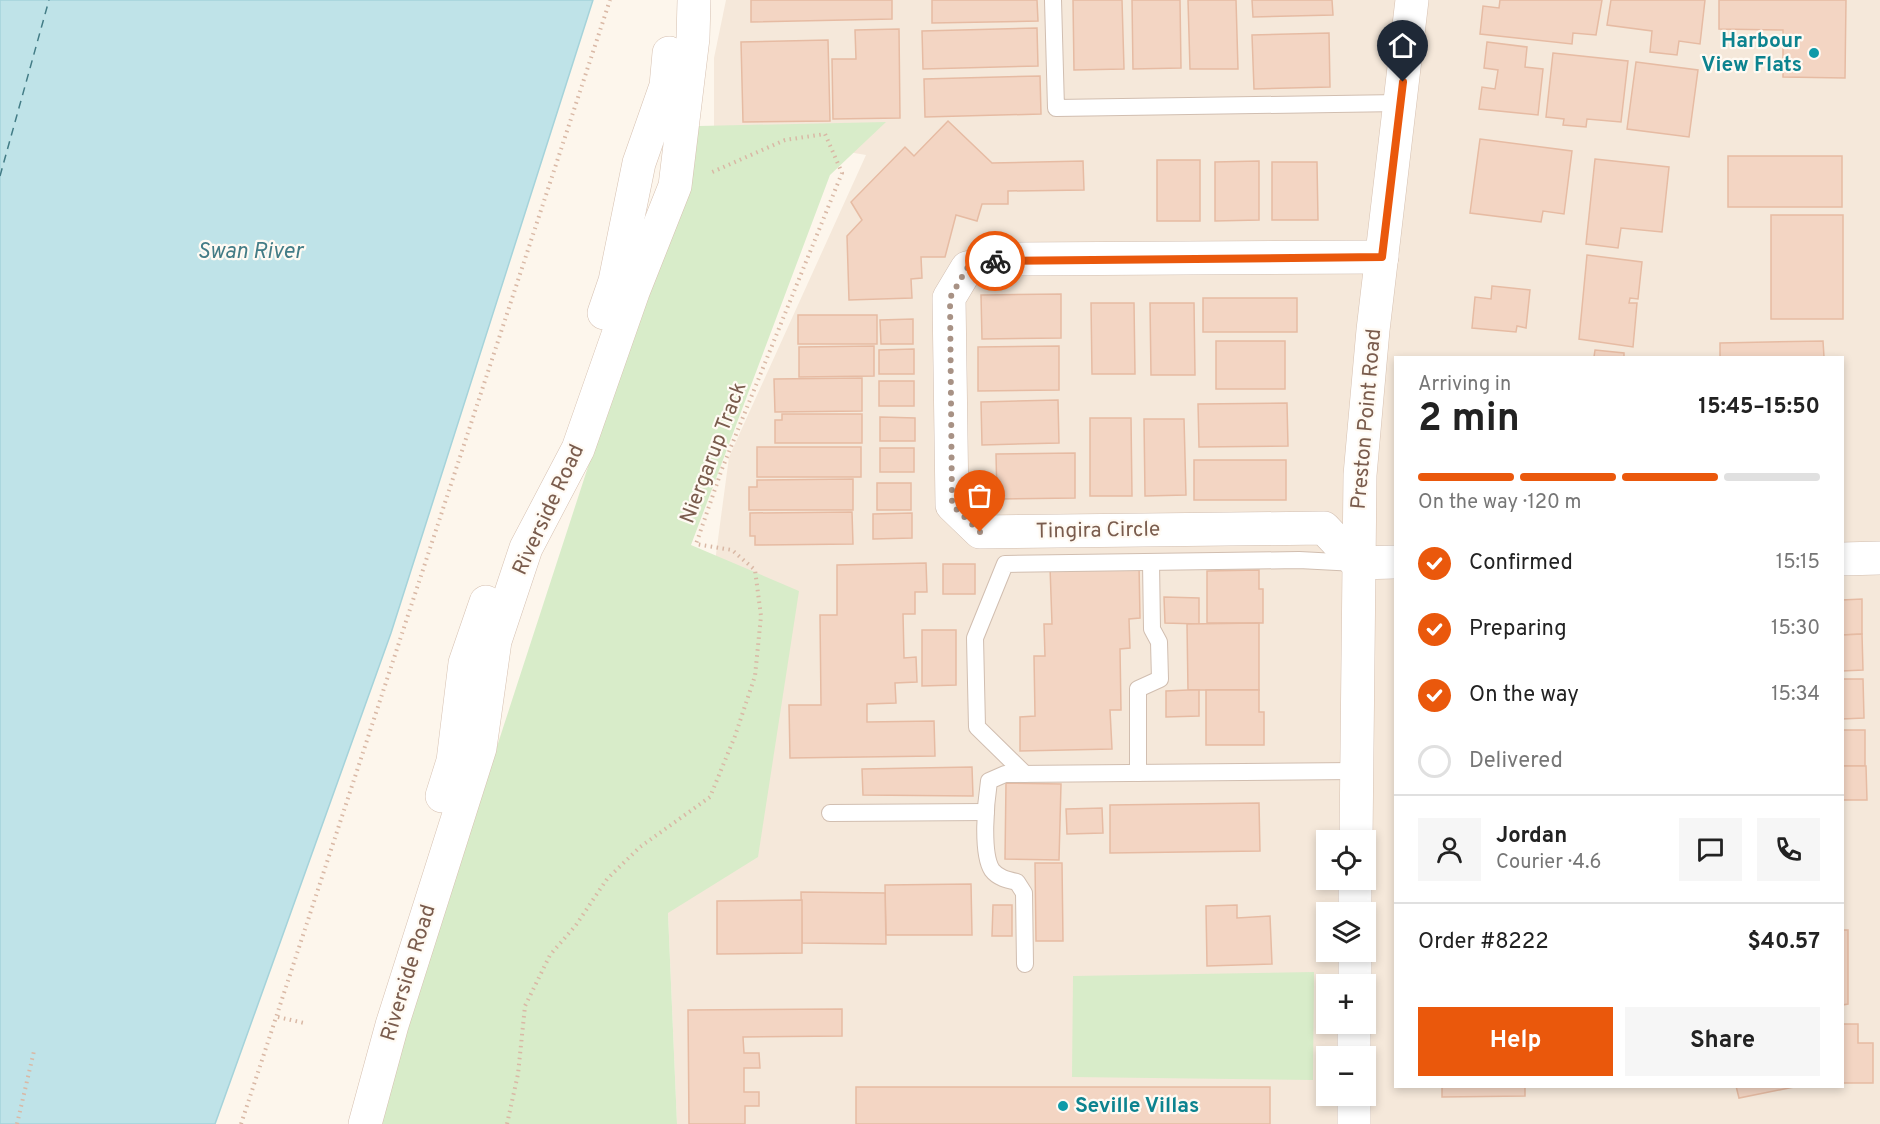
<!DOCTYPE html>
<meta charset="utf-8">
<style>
body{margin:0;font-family:Overpass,sans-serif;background:#f6f6f6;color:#222;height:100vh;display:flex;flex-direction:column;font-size:22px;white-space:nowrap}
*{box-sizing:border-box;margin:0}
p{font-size:20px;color:#767676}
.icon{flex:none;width:33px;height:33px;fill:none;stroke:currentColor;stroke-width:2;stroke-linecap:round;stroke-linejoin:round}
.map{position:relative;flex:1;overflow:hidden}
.panel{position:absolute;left:1394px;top:356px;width:450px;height:732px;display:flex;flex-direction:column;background:#fff;border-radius:0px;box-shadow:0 3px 9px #0003}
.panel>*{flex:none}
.fabs{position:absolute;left:1316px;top:830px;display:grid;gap:12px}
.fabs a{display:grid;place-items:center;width:60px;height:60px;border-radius:0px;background:#fff;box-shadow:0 3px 9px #0003;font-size:30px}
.pin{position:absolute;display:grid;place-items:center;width:51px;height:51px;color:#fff;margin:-62px -26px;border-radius:50% 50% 50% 0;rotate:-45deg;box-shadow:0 0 6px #0007}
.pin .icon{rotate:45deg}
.courier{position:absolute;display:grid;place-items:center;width:60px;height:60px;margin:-30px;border:4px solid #ea580c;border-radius:50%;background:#fff;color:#222;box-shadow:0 2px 8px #0007}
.summary em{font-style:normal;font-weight:700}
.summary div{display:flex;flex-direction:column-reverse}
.summary{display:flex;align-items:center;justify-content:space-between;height:102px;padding:0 24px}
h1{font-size:39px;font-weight:700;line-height:45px}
.bar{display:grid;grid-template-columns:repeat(4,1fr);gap:9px 6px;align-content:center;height:72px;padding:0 24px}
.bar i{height:8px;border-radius:4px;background:#e0e0e0}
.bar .active{background:#ea580c}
.bar p{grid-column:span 4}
.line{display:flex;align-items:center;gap:15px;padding:0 24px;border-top:2px solid #e0e0e0}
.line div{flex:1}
.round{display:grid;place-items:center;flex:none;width:63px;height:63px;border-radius:0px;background:#f6f6f6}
ol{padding:0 24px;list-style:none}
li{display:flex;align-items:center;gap:18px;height:66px}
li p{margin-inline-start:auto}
li .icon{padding:6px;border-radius:50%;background:#ea580c;color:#fff;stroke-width:4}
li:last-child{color:#767676}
li i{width:33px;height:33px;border:3px solid #e0e0e0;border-radius:50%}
.action{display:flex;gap:12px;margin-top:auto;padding:12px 24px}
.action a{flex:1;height:69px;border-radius:0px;background:#ea580c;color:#fff;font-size:24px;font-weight:700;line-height:69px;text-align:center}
.action a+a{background:#f6f6f6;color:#222}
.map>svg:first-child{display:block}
.residential{fill:#f5e8da;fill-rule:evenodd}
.green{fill:#d8ecc9}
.water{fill:#bfe3e8;stroke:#a5d3da;stroke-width:1.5}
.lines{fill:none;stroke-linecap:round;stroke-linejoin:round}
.ferry{stroke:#437c86;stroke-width:1.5;stroke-dasharray:8 6;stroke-linecap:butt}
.building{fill:#f3d5c3;stroke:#e6bba3;stroke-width:1.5}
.lane-casing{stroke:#d1beb0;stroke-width:18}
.street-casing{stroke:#d1beb0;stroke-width:34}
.secondary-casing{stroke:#d6c0b0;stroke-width:34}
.path{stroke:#d9b8a5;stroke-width:4;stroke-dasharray:1.5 4.5;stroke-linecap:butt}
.lane{stroke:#fff;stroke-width:16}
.street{stroke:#fff;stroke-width:33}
.secondary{stroke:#fff;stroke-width:33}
.done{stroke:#a89285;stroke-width:6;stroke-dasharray:0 10.8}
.route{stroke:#ea580c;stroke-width:8}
.culture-dot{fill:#0f9aa8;stroke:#fffaf3;stroke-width:2}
.labels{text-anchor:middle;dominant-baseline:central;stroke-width:4.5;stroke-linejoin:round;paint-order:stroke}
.culture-label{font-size:21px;font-weight:bold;fill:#0d838f;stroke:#fffaf3;text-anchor:end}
.street-label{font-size:21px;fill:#7a5c4d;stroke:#fffaf3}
.water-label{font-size:22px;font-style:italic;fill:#437c86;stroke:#fffaf3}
</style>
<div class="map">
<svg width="1880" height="1124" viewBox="0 0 1880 1124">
<rect width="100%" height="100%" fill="#fdf6ec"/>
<path class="residential" d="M726 0H1880V1124H677L668 913 729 457 866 155 714 129V58ZM1395 357H1842V1086H1395ZM1326 840H1365V879H1326ZM1326 912H1365V951H1326ZM1326 984H1365V1023H1326ZM1326 1056H1365V1095H1326Z"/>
<g class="green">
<polygon points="886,122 830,175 691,545 799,591 758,857 668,913 677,1124 374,1124 699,126"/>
<polygon points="1314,972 1313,1080 1072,1077 1073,976"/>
</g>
<polygon class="water" points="0,0 593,0 391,633 215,1124 0,1124"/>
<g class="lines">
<polyline class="ferry" points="0,176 49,0"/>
</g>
<g class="building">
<polygon points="751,0 892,0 892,19 751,22"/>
<polygon points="932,0 1037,0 1038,21 932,23"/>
<polygon points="1073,0 1122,0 1124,69 1074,70"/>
<polygon points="1132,0 1180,0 1181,68 1133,69"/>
<polygon points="1188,0 1236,0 1238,69 1190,69"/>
<polygon points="1252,0 1332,0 1333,15 1253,17"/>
<polygon points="1500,0 1602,0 1596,35 1573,33 1572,44 1480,34 1483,6 1499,8"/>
<polygon points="1611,0 1705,0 1700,44 1679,41 1677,55 1650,52 1652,31 1607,25"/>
<polygon points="1719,0 1846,0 1845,78 1783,77 1783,30 1719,29"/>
<polygon points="1037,28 1038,66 923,69 922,31"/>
<polygon points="899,29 900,118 833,119 832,59 856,59 855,30"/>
<polygon points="1329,33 1330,87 1254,89 1252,35"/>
<polygon points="828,40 830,121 743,122 741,42"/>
<polygon points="1487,42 1527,47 1525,67 1543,69 1538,115 1479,109 1482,87 1495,89 1498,70 1484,68"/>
<polygon points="1553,53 1628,61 1621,122 1587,119 1586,127 1563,125 1564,119 1546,117"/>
<polygon points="1636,62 1698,70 1689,137 1627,129"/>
<polygon points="1040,76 1041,114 925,117 924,79"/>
<polygon points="948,121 992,163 1083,161 1084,190 1008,191 1008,204 982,204 977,221 956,215 945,257 921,257 922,278 911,279 912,298 849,300 847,236 862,220 851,202 905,147 914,156"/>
<polygon points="1480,139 1572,151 1564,214 1543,211 1541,222 1470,213"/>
<rect x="1728" y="156" width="114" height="51"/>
<polygon points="1595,159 1669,167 1662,232 1621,228 1618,248 1586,244"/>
<rect x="1157" y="160" width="43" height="61"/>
<polygon points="1259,161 1259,220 1215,221 1215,162"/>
<polygon points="1272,162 1317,162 1318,220 1272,220"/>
<rect x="1771" y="215" width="72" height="104"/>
<polygon points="1587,255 1642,262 1638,299 1630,298 1629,303 1637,303 1633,347 1579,339"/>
<polygon points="1492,286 1530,290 1526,328 1517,326 1516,332 1472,328 1475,297 1491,299"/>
<polygon points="1061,294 1061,338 982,339 981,295"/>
<rect x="1203" y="298" width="94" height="34"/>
<polygon points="1091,303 1134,303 1135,374 1092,374"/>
<polygon points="1150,303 1194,303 1195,375 1151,375"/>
<rect x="798" y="315" width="79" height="29"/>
<polygon points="913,319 913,344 881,344 880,320"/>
<rect x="1216" y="341" width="69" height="48"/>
<polygon points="1823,341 1824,357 1720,357 1720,343"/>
<polygon points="874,346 874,376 799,377 799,347"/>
<polygon points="1059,346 1059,390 978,391 978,347"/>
<polygon points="914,349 914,374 879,374 879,350"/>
<polygon points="1595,350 1624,353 1624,357 1594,357"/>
<polygon points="862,378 862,411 775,412 774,379"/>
<rect x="879" y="381" width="35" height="25"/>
<polygon points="1058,400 1059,443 982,445 981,402"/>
<polygon points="1287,403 1288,446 1199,447 1198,404"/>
<polygon points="782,414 862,414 862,443 775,443 775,420 782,420"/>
<polygon points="880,417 915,418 915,441 880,441"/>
<polygon points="1090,418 1131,418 1132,496 1090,496"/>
<polygon points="1144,419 1184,419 1186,495 1145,496"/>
<rect x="757" y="447" width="104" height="30"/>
<rect x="880" y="448" width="34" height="24"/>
<polygon points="1075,453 1075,498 997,499 996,454"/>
<rect x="1194" y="460" width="92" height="40"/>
<polygon points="853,479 853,510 749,510 749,487 757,487 757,480"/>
<rect x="877" y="483" width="34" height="27"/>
<polygon points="852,512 853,544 755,545 755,536 750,536 750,513"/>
<polygon points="912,513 912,538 873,539 873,514"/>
<polygon points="926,563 927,592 915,592 915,614 903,614 904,658 916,657 917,682 895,683 896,703 867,704 867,722 934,721 935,756 790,758 789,705 821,705 820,615 837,615 837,565"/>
<rect x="943" y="564" width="32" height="30"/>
<polygon points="1139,565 1140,618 1129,619 1130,648 1120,649 1121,710 1110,710 1112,749 1020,751 1020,717 1035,716 1034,656 1045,656 1044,624 1052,624 1050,567"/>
<polygon points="1259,570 1259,589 1263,589 1263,623 1207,623 1207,571"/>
<polygon points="1164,597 1199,598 1199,624 1165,623"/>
<polygon points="1862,599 1862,634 1842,635 1842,600"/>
<polygon points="1259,623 1259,690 1188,690 1187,624"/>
<polygon points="922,630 956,630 956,685 922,686"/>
<polygon points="1862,634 1863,670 1842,671 1842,635"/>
<polygon points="1842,679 1863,679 1864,718 1842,719"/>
<polygon points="1188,690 1199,690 1199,716 1166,717 1166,691"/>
<polygon points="1206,690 1259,690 1259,712 1264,712 1264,745 1206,745"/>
<rect x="1842" y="730" width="23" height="36"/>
<polygon points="1842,766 1866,766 1867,800 1842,800"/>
<polygon points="972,767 973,796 863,795 862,769"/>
<polygon points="1006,783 1061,784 1059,860 1005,859"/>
<polygon points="1259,803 1260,851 1110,853 1110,805"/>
<polygon points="1102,808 1103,833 1067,834 1066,809"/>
<polygon points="1035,863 1062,863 1063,941 1036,941"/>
<polygon points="971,884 972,935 886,935 885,885"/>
<polygon points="801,892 885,893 886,944 802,943"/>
<polygon points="802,900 802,953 717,954 717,901"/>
<polygon points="993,905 1012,905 1012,936 992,936"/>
<polygon points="1237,905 1237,918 1270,916 1272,964 1207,966 1206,906"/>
<polygon points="1842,930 1848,930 1848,1004 1842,1005"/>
<polygon points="842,1009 842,1036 743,1037 744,1053 759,1053 760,1068 744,1068 744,1092 759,1092 759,1106 745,1106 745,1124 689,1124 688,1010"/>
<polygon points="1842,1024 1858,1024 1858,1043 1873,1043 1873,1083 1842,1083"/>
<polygon points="1442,1086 1559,1086 1559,1087 1525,1087 1525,1096 1442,1097"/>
<polygon points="1736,1086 1799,1086 1739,1098"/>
<rect x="856" y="1087" width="414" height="37"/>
</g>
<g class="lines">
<g class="lane-casing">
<g id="lane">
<polyline points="1053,0 1056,108 1400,103"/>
<polyline points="1138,773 1138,689 1160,679 1159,642 1152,629 1151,562"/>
<polyline points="1025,774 977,727 975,638 1005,564 1299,560 1356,563"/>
<polyline points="830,813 986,812"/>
<path d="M1025 964 1024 893 1017 882C1008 880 998 878 992 870 981 853 986 801 989 781L1005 774 1356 771"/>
</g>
</g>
<g class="street-casing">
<g id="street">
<polyline points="1382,257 1001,259 967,268 949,298 952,505 980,532 1324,528 1357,563 1395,562"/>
<polyline points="1842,559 1880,558"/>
</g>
</g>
<g class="secondary-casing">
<g id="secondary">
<polyline points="604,313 615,281 639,163 666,86 669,53"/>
<polyline points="442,796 453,761 465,663 486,602"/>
<polyline points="1356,840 1360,475 1373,330 1412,0"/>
<polyline points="1355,912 1355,879"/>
<polyline points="1355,984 1355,951"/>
<polyline points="1354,1056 1354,1023"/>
<polyline points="365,1124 392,1025 480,748 495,641 526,548 578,449 633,292 675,186 693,38 694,0"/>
<polyline points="1354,1124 1354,1095"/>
</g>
</g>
<g class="path">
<polyline points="278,1017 304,1023"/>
<polyline points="17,1124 34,1051"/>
<polyline points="241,1124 610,0"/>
<polyline points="507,1124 518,1074 525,1006 550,955 576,925 607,879 640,847 710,797 735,736 755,676 761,616 755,570 732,550 696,544 722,469 842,173 825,134 785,140 710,173"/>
</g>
<use href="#lane" class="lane"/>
<use href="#street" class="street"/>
<use href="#secondary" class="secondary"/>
</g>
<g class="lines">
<polyline class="done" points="980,532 952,505 950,298 967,268 995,261"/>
<polyline class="route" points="995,261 1382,257 1403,82"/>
</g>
<g class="culture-dot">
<circle cx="1814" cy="53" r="6"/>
<circle cx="1063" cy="1106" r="6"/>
</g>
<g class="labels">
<g class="culture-label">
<text x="1802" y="41">Harbour<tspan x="1802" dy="24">View Flats</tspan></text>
<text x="1075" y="1106" text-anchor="start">Seville Villas</text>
</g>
<g class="street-label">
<text transform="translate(1367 419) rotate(-85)">Preston Point Road</text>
<text transform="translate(714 453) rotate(-69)">Niergarup Track</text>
<text transform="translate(549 510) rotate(-65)">Riverside Road</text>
<text transform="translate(1098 531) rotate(-1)">Tingira Circle</text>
<text transform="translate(409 973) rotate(-73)">Riverside Road</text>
</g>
<g class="water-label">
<text x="250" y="252">Swan River</text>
</g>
</g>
</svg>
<div class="fabs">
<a><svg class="icon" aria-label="locate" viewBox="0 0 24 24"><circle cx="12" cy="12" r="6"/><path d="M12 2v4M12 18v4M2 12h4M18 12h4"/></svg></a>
<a><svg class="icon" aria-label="layers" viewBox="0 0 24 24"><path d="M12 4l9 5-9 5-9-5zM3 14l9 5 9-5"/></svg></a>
<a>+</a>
<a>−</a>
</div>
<div class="pin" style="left:980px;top:532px;background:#ea580c"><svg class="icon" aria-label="bag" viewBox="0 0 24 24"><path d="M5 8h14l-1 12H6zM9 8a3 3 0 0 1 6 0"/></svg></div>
<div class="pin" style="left:1403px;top:82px;background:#1f2937"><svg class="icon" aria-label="home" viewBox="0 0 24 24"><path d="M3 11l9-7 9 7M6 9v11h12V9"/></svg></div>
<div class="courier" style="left:995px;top:261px"><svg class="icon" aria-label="bike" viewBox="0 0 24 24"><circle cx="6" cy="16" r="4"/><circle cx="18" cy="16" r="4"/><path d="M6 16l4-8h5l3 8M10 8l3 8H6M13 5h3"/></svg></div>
<section class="panel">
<div class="summary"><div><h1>2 min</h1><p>Arriving in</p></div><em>15:45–15:50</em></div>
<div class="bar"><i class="active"></i><i class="active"></i><i class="active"></i><i></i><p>On the way · 120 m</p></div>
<ol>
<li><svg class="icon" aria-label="check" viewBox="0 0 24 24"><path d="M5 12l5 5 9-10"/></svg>Confirmed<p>15:15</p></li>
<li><svg class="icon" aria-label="check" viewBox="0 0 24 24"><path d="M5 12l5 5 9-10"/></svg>Preparing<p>15:30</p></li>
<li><svg class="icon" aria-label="check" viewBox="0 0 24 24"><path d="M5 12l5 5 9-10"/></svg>On the way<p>15:34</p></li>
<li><i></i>Delivered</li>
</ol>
<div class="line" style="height:108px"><a class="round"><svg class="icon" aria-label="person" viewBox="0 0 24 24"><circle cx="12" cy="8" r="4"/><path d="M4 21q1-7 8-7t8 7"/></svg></a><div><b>Jordan</b><p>Courier · 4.6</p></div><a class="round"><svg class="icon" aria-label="chat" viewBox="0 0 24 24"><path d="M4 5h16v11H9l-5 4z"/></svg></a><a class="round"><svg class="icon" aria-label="phone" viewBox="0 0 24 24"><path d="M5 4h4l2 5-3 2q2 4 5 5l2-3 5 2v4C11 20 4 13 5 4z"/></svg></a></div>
<div class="line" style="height:78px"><div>Order #8222</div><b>$40.57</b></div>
<div class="action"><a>Help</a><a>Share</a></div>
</section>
</div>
